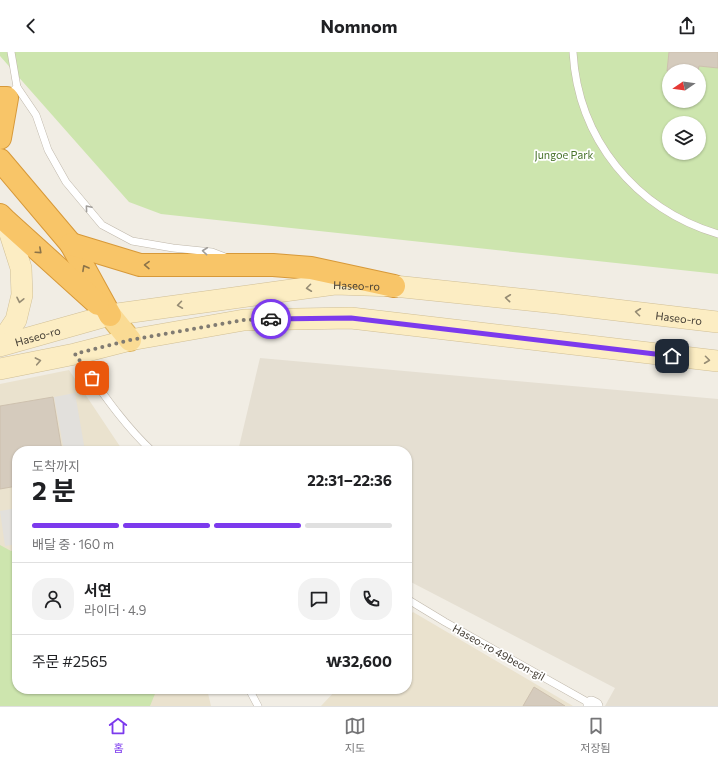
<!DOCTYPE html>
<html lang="ko">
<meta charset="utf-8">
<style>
body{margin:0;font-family:Commissioner,"Noto Sans KR",sans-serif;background:#f2f2f2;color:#202124;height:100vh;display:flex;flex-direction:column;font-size:15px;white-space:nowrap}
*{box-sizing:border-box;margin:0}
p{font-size:13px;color:#757577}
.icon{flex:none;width:22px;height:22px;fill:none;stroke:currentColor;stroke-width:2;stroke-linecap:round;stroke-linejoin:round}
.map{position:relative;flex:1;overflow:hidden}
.sheet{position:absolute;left:12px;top:394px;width:400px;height:248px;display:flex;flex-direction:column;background:#fff;border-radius:16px;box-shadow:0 1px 3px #0004}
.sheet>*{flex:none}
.needle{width:26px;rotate:257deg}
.controls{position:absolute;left:662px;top:12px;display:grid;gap:8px}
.controls a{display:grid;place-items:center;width:44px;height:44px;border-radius:50%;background:#fff;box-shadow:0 1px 3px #0004;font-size:20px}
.pin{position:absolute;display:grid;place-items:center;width:34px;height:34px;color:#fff;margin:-17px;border-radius:8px;box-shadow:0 2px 6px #0006}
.courier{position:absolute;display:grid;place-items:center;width:40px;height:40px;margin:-20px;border:3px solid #7c3aed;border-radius:50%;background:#fff;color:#222;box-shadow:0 1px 5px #0007}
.headline em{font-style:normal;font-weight:700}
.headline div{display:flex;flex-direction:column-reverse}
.headline{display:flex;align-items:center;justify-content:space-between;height:68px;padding:0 20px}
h1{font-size:26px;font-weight:700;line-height:30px}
.bar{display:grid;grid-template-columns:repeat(4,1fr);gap:6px 4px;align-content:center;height:48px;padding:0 20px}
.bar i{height:5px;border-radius:3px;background:#e0e0e0}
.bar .current{background:#7c3aed}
.bar p{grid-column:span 4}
.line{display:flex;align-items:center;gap:10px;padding:0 20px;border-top:1px solid #e0e0e0}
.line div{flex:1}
.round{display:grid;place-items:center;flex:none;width:42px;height:42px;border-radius:16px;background:#f2f2f2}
header{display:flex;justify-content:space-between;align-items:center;height:52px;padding:0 20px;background:#fff;font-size:18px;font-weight:700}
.menu{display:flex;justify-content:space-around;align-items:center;height:56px;border-top:1px solid #e0e0e0;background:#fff;font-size:11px;color:#757577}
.menu a{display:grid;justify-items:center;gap:2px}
.menu .current{color:#7c3aed}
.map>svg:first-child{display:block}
.residential{fill:#e5dfd2}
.education{fill:#eae2ce}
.green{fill:#cde5ae;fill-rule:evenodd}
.parking{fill:#e2e0dc}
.building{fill:#d5cbbd;stroke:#cdc0ae}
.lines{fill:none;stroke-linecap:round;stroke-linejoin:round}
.lane-casing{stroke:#bfb7aa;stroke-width:8}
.street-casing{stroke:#bfb7aa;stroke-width:16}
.secondary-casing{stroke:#d0bf96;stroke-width:22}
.primary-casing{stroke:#deb765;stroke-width:24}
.highway-casing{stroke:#d79939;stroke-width:24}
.lane{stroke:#fff;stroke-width:7}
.street{stroke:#fff;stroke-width:15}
.secondary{stroke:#fcedc3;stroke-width:21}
.primary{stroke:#fadb94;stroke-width:22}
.highway{stroke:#f8c568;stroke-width:22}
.oneway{stroke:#a19e9a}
.oneway2{stroke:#8b7349}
.oneway3{stroke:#968c74}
.done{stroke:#807b72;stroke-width:4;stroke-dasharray:0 7.2}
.route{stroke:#7c3aed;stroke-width:5}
.labels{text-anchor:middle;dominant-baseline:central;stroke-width:3.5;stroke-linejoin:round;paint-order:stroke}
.park-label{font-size:11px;fill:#47722a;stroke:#fff}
.street-label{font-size:11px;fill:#433d34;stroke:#fff}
</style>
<header><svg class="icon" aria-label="back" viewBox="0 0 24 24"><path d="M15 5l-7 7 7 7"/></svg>Nomnom<svg class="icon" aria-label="share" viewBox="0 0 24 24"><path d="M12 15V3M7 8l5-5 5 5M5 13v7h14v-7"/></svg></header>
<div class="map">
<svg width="718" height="654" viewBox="0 0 718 654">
<rect width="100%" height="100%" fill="#f1ede4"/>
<polygon class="residential" points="260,306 718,347 718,654 605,654 615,636 407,528 407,399 238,399"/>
<g class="education">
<polygon points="69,318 123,399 17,399 17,637 207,637 211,654 0,654 0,332"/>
<polygon points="413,560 573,654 321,654 337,637 407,637 407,566"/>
</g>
<g class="green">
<path d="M0 0H718V222L161 162 129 150 0 4ZM669 19H699V49H669ZM669 71H699V101H669Z"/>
<polygon points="0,493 11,499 17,498 17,637 157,637 150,654 0,654"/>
</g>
<g class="parking">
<polygon points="75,341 85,399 64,399 54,345"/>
<polygon points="17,456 17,492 5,494 0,459"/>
</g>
<g class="building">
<polygon points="669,0 718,0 718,16 699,14 698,19 667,19"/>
<polygon points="53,345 62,399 17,399 17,434 0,437 0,354"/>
<polygon points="534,635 565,654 523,654"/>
</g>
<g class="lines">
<g class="lane-casing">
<g id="lane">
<polyline points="11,0 17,35 14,38"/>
<path d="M573 0C578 87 635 157 718 182"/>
<polyline points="17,35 36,63 48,98 66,130 102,173 132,189 173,196 212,200 225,205"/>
<path d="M76 304C100 337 122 371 152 399"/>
<polyline points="407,547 445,570 591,652"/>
<polyline points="249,637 258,654"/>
</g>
</g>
<g class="street-casing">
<polyline id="street" points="591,652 595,654"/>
</g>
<g class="secondary-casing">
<g id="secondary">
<polyline points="0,292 16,268 22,243 21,216 6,169"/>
<path id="s1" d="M0 294 110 263 335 232 394 234 557 251 718 270"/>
<polyline points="0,317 75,302 130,288 244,268 351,266 718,309"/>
</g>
</g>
<g class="primary-casing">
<polyline id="primary" points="110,263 130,288"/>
</g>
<g class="highway-casing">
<g id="highway">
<polyline points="0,46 7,46 0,86"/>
<polyline points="0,108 71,192 110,263"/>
<polyline points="0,163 6,169 98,252"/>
<polyline points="71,192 140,213 273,213 311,216 394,234"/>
</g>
</g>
<use href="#lane" class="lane"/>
<use href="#street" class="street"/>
<use href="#secondary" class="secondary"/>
<use href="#primary" class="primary"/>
<use href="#highway" class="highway"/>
</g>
<defs><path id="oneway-chevron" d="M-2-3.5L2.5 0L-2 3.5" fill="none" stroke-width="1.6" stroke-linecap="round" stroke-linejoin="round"/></defs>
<g class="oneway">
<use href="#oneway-chevron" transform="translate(88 156) rotate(-130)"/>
<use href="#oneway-chevron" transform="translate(205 199) rotate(-174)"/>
</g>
<g class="oneway2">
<use href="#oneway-chevron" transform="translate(39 199) rotate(42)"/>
<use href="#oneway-chevron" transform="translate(147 213) rotate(-179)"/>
<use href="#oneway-chevron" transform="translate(85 216) rotate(-119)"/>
</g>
<g class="oneway3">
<use href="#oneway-chevron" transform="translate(309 236) rotate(173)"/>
<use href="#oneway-chevron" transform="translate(508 246) rotate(-174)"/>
<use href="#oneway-chevron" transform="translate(20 248) rotate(102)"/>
<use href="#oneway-chevron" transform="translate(180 253) rotate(172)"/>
<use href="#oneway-chevron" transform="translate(638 260) rotate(-173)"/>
<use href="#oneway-chevron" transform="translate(707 308) rotate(7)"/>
<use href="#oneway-chevron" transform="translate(38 309) rotate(-11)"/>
</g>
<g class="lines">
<polyline class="done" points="92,326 75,302 130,288 244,268 271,267"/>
<polyline class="route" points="271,267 351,266 672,304"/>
</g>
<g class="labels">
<g class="park-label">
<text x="564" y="102">Jungoe Park</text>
</g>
<g class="street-label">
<text stroke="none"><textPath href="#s1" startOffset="363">Haseo-ro</textPath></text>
<text stroke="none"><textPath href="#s1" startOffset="687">Haseo-ro</textPath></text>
<text stroke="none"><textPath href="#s1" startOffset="39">Haseo-ro</textPath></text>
<text transform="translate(499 600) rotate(29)">Haseo-ro 49beon-gil</text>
</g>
</g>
</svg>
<div class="controls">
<a><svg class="needle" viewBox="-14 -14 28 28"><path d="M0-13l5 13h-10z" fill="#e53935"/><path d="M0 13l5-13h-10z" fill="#757577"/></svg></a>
<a><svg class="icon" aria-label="layers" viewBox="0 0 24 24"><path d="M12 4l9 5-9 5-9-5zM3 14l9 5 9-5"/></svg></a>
</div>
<div class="pin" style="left:92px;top:326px;background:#ea580c"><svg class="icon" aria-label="bag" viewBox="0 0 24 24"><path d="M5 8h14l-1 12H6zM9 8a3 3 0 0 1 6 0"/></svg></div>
<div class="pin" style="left:672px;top:304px;background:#1f2937"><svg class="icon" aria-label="home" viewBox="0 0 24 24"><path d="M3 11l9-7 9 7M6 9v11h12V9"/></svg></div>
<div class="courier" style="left:271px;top:267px"><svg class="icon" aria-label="car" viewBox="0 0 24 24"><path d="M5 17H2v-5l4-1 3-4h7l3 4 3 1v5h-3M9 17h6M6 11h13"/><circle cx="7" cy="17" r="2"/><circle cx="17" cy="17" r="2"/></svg></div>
<section class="sheet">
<div class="headline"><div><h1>2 분</h1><p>도착까지</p></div><em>22:31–22:36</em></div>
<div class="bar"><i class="current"></i><i class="current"></i><i class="current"></i><i></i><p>배달 중 · 160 m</p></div>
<div class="line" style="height:72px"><a class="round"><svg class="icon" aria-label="person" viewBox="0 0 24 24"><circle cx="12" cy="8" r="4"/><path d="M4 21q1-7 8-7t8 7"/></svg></a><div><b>서연</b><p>라이더 · 4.9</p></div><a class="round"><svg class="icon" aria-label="chat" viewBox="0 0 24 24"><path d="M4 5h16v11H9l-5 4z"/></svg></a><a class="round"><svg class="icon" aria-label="phone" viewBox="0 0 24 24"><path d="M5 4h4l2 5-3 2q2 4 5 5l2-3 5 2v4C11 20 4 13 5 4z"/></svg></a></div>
<div class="line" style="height:52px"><div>주문 #2565</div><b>₩32,600</b></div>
</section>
</div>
<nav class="menu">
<a class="current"><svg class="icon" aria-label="home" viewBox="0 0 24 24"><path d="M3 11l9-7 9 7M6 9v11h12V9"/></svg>홈</a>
<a><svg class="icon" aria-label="map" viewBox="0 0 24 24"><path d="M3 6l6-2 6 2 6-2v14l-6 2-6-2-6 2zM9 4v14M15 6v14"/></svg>지도</a>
<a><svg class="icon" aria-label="saved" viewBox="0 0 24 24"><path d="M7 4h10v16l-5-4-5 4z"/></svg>저장됨</a>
</nav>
